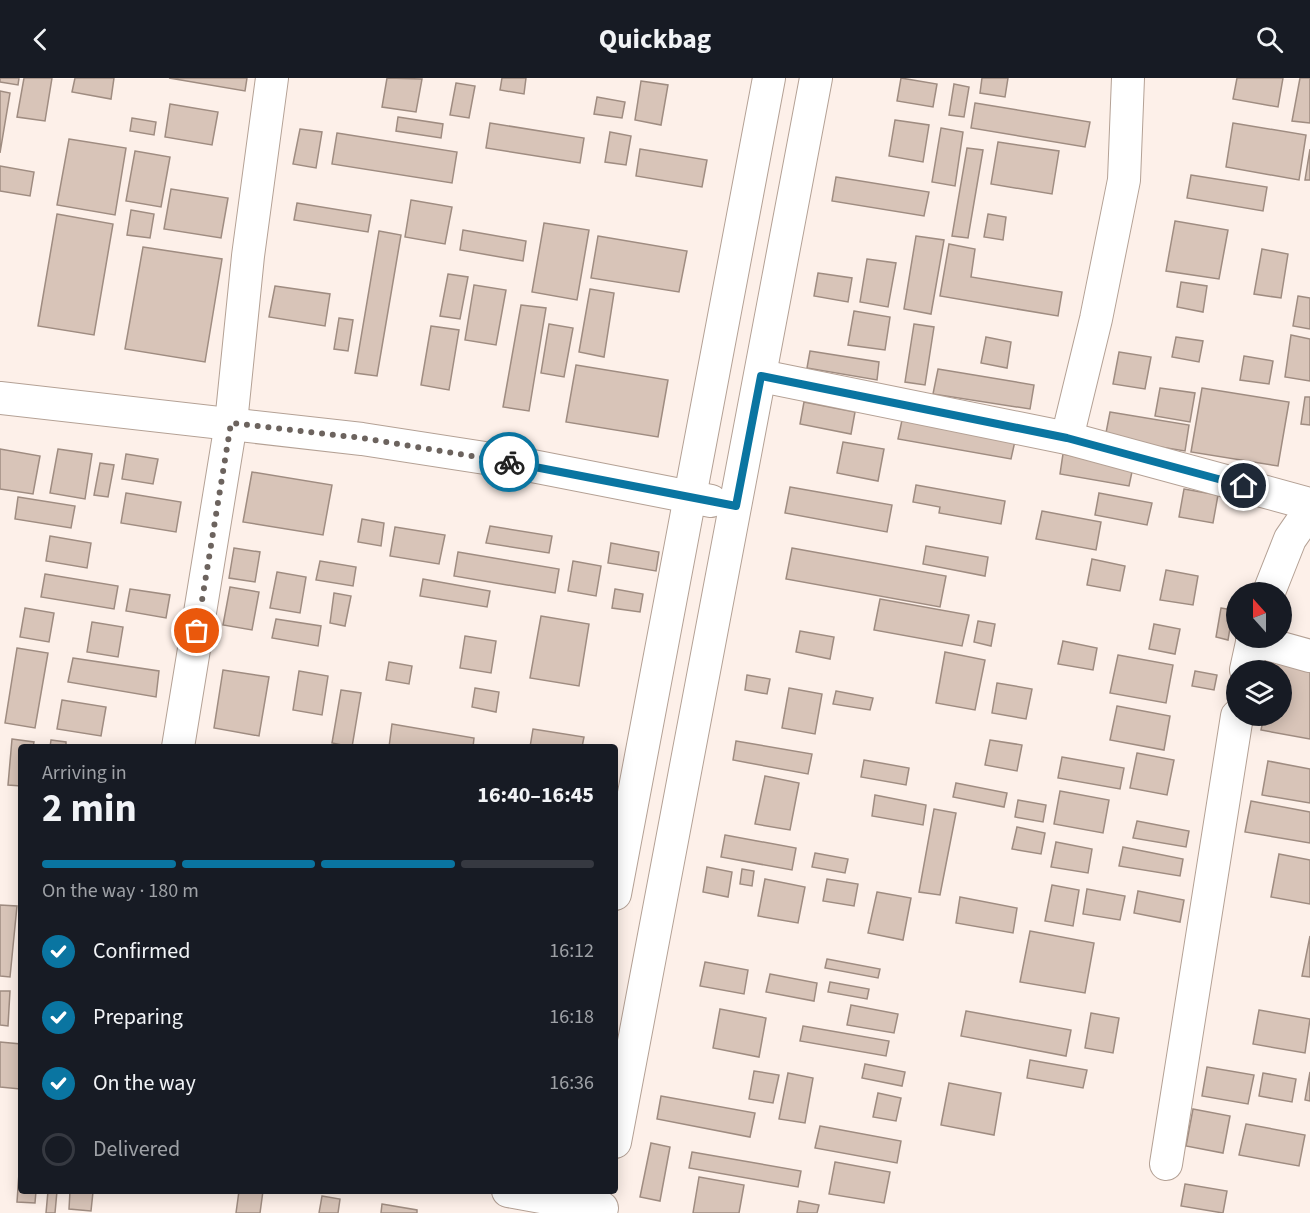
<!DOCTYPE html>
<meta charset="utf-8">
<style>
body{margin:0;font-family:"Source Sans 3",sans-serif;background:#20242c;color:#f1f3f6;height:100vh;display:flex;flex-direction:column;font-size:22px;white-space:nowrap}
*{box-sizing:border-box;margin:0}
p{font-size:20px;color:#9ea1a6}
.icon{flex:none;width:33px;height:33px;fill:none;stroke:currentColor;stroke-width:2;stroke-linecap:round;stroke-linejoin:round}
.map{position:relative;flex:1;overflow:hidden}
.panel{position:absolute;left:18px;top:666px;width:600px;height:450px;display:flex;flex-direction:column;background:#171b24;border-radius:6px;box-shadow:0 3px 15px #0003}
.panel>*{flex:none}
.needle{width:39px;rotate:339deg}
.fabs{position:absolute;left:1226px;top:504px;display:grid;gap:12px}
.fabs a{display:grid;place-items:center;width:66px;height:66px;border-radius:50%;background:#171b24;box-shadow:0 3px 15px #0003;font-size:30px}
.pin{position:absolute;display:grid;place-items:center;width:51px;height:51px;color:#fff;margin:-26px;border:3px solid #fff;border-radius:50%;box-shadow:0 2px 6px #0007}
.courier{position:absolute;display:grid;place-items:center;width:60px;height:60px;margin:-30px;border:4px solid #0a75a1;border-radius:50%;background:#fff;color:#222;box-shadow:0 2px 8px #0007}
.overview em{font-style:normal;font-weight:700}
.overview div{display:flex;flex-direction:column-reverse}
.overview{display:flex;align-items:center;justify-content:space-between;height:102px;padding:0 24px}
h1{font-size:39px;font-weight:700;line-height:45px}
.bar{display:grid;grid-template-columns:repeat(4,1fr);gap:9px 6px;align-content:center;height:72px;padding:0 24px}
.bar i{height:8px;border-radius:4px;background:#363941}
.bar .on{background:#0a75a1}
.bar p{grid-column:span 4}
ol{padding:0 24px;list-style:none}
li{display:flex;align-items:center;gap:18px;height:66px}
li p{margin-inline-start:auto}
li .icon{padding:6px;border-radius:50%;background:#0a75a1;color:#fff;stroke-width:4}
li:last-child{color:#9ea1a6}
li i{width:33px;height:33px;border:3px solid #363941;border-radius:50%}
header{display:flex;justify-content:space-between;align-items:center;height:78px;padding:0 24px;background:#171b24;font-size:27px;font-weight:700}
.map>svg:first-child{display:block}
.building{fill:#d8c4b8;stroke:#9f8c81;stroke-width:1.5}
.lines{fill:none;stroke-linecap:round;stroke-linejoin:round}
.minor-casing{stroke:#b4a195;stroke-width:34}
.minor{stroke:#fff;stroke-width:32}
.done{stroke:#6c635e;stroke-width:6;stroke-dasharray:0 10.8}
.route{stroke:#0a75a1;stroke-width:8}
</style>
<header><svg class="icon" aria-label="back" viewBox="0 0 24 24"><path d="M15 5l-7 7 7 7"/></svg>Quickbag<svg class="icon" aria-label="search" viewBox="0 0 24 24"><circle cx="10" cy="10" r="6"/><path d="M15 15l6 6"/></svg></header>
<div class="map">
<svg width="1310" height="1135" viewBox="0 0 1310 1135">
<rect width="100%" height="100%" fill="#fdf0e9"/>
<g class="building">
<polygon points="0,0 19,0 18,7 0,4"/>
<polygon points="24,0 52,0 45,43 17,39"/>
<polygon points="75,0 114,0 111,21 72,14"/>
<polygon points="169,0 247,0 245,13"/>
<polygon points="387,0 422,1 416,34 382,29"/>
<polygon points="502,0 526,0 524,16 500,12"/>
<polygon points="901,0 937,6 933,29 897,23"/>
<polygon points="982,0 1008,0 1005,19 980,15"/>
<polygon points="1237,0 1283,0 1278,29 1233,21"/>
<polygon points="1300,0 1310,0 1310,45 1292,43"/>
<polygon points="641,3 668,7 661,47 635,42"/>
<polygon points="456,5 475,8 469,40 450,37"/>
<polygon points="954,6 969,9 964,39 949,37"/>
<polygon points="0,13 10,15 0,75"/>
<polygon points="597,19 625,24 622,40 594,36"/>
<polygon points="975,25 1090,44 1085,69 971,50"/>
<polygon points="170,26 218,34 212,67 165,59"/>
<polygon points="398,39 443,46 441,60 396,53"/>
<polygon points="132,40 156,44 154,57 130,53"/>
<polygon points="895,42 929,47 923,84 889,78"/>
<polygon points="490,45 584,60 580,85 486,70"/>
<polygon points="1233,45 1306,57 1299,102 1226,89"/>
<polygon points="941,50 963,54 955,108 932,104"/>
<polygon points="300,51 322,54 316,90 293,86"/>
<polygon points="610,54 631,58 626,87 605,84"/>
<polygon points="337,55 457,74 452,105 332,86"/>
<polygon points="69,61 126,70 115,137 57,127"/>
<polygon points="998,64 1059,73 1052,116 991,106"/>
<polygon points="967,70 983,72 968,160 952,158"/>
<polygon points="640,71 707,82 702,109 636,98"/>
<polygon points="1310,71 1310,102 1305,102"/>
<polygon points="135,73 170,79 161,129 126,123"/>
<polygon points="0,88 34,94 30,118 0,113"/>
<polygon points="1191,97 1267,109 1263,133 1187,120"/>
<polygon points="836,99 929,114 924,138 832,123"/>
<polygon points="171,111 228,120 221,160 164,151"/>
<polygon points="411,122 452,129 445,166 405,159"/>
<polygon points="297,125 371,137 368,154 294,142"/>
<polygon points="131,132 154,136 150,160 127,157"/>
<polygon points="57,136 113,146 94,257 38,248"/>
<polygon points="988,136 1006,139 1003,162 984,159"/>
<polygon points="1175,143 1228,152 1219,201 1166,193"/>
<polygon points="544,145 589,152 577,222 532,214"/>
<polygon points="463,152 526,163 523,183 460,172"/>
<polygon points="379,153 401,157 377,298 355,295"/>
<polygon points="598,158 687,173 679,214 591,200"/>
<polygon points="916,158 944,162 931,236 904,231"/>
<polygon points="949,166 975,171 971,199 1062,214 1058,238 940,218"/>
<polygon points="143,169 222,181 205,284 125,271"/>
<polygon points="1262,171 1288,176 1281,220 1254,216"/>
<polygon points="867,181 896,185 888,229 860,224"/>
<polygon points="818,195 852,200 848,224 814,218"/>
<polygon points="448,196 468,199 460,241 440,238"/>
<polygon points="1181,204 1207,208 1203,234 1177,229"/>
<polygon points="474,207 506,212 496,267 465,262"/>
<polygon points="275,208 330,216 325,248 269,239"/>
<polygon points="590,211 614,215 604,279 579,274"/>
<polygon points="1298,218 1310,220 1310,251 1293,248"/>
<polygon points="521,227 546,230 529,333 503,329"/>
<polygon points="854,233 890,239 885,272 848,267"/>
<polygon points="339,240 353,242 348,273 334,271"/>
<polygon points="549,246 573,250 564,299 541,295"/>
<polygon points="914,246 934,249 925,307 905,304"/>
<polygon points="431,248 459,252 449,312 421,307"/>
<polygon points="1291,257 1310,261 1310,303 1285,299"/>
<polygon points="986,259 1011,264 1007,290 981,285"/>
<polygon points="1176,259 1203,263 1199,284 1172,279"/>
<polygon points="810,273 879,284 877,302 807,290"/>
<polygon points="1119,274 1151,279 1145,311 1113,306"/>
<polygon points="1244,278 1273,283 1269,306 1240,302"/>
<polygon points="576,287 668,302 658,359 566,344"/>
<polygon points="938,291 1034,307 1030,331 933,316"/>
<polygon points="1160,310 1195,315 1190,344 1155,338"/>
<polygon points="1202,310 1289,324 1278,388 1191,374"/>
<polygon points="1305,319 1310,319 1310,347 1301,346"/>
<polygon points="804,324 855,334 851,356 800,346"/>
<polygon points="1110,334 1189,347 1185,373 1105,360"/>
<polygon points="902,342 1015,363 1011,381 898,361"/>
<polygon points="843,364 884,371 878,403 837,395"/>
<polygon points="0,371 40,378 33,416 0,411"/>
<polygon points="58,371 92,376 85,421 50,415"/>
<polygon points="126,376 158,381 153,406 122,401"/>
<polygon points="1063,376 1133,389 1129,408 1060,396"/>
<polygon points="100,385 114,387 108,419 94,417"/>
<polygon points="252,394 332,407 323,457 243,444"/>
<polygon points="916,407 1005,423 1001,446 939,435 940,429 913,424"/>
<polygon points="790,409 892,427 887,454 785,435"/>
<polygon points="1184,411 1218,417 1213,445 1179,439"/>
<polygon points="126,415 181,424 176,454 121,445"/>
<polygon points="1099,415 1152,425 1147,447 1095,437"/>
<polygon points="18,419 75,428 71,450 15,441"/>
<polygon points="1042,433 1101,444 1096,472 1036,461"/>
<polygon points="362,441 384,445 381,468 358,464"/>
<polygon points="490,448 552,458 549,475 486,465"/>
<polygon points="395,449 445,457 439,486 390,478"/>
<polygon points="50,458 91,465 87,490 46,483"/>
<polygon points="611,465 659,474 656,493 608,485"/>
<polygon points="926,468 988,479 985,498 923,486"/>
<polygon points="234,470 260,474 255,504 229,500"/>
<polygon points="792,470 946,498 940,529 786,501"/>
<polygon points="458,474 559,491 555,515 454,498"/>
<polygon points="1092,481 1125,488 1120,513 1087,507"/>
<polygon points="320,483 356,489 353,508 316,502"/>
<polygon points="573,483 601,488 596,518 568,513"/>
<polygon points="1166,492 1198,498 1193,527 1160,522"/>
<polygon points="277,494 306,499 300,535 270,530"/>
<polygon points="45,496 118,508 114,531 41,519"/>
<polygon points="423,501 490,513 487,529 420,518"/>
<polygon points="230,509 259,514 252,552 223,547"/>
<polygon points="130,511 170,517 166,540 126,533"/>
<polygon points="615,511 643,516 640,534 612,530"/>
<polygon points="334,515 351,518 345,548 330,545"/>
<polygon points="880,521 969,537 962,568 874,552"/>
<polygon points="25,530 54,535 49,564 20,559"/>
<polygon points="1221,530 1233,532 1228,562 1216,559"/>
<polygon points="541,538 589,546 579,608 530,600"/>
<polygon points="276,541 321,548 318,568 272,560"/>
<polygon points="978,543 995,546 991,568 974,564"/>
<polygon points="92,544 123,549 118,579 87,574"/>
<polygon points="1154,546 1180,551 1175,576 1149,571"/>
<polygon points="800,553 834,559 830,581 796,574"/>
<polygon points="465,558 496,563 491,595 460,590"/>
<polygon points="1063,563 1097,570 1093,592 1058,586"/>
<polygon points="17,570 48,575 35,650 5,645"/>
<polygon points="945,574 985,582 975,632 936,625"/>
<polygon points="1118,577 1173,587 1166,625 1110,615"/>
<polygon points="1275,579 1310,586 1310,661 1261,652 1264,638 1281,638 1281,592 1272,592"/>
<polygon points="73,580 159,593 156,619 68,604"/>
<polygon points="389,584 412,588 409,606 386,602"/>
<polygon points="223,592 269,599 259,658 214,650"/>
<polygon points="299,593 328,598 322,637 293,632"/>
<polygon points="1195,593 1217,597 1214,612 1192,608"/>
<polygon points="747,597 770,601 767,616 745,612"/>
<polygon points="997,605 1032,611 1026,641 992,635"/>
<polygon points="475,610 499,614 496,634 472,629"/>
<polygon points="789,610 822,616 815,656 782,650"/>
<polygon points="341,612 361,615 352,669 332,665"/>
<polygon points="836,613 873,620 870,632 833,626"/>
<polygon points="62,622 106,629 101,658 57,651"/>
<polygon points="1117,628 1170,638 1164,672 1110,662"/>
<polygon points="392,646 474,660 473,669 389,669"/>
<polygon points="533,651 584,659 582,669 530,669"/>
<polygon points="12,661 34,664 33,669 21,669 21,708 8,707"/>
<polygon points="51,662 66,664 66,669 50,669"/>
<polygon points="990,662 1022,667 1017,693 985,687"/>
<polygon points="736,663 812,676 808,696 733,682"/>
<polygon points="1137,675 1174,682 1167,717 1130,710"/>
<polygon points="1062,679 1124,690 1120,711 1058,700"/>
<polygon points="864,682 909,690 906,707 861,699"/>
<polygon points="1268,683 1310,691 1310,725 1262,717"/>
<polygon points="765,698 799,705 790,752 755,746"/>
<polygon points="956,705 1007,715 1004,729 953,719"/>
<polygon points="1060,713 1109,722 1103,755 1054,746"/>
<polygon points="875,717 926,727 923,747 872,738"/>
<polygon points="1018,722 1046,727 1043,744 1015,739"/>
<polygon points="1251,723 1310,734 1310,765 1245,754"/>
<polygon points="934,731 956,735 940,817 919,814"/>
<polygon points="1137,743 1189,753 1186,769 1133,760"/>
<polygon points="1017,749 1045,755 1041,776 1012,771"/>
<polygon points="725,757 796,770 792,792 721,779"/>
<polygon points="1056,764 1092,771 1088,795 1051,789"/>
<polygon points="1123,769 1183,781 1180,798 1119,788"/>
<polygon points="815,775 848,781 845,795 812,789"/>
<polygon points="1279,776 1310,782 1310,826 1271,819"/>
<polygon points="707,789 732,794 728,819 703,814"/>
<polygon points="742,791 754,793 752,808 740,806"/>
<polygon points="765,801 805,809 798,845 758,838"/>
<polygon points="827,801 858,806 854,828 823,823"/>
<polygon points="1052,807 1079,812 1073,848 1045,843"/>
<polygon points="1087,811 1125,818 1120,842 1083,836"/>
<polygon points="1138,813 1184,822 1180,844 1134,835"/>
<polygon points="877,814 911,820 903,862 868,855"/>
<polygon points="960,819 1017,830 1013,855 956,845"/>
<polygon points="0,827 17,828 10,899 0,898"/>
<polygon points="1030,853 1094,865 1085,915 1020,904"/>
<polygon points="1310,858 1310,899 1302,898"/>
<polygon points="827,881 880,891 878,900 825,890"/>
<polygon points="705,884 748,892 744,916 700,908"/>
<polygon points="770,896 817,905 814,923 766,914"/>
<polygon points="830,904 869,911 867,921 828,914"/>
<polygon points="0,913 10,913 8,948 0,947"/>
<polygon points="851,927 898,936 894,955 847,947"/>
<polygon points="720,931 766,940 759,979 713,970"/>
<polygon points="1259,932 1310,941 1305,975 1253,966"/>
<polygon points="966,933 1071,952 1066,978 961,958"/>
<polygon points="1091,935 1119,940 1113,975 1085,970"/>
<polygon points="803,948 889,963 886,978 800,963"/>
<polygon points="0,964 21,966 20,1011 0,1009"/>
<polygon points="1030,982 1087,992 1083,1010 1027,1000"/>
<polygon points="865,986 905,994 902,1008 862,1000"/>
<polygon points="1207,989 1254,997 1248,1026 1202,1018"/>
<polygon points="754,993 779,997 773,1025 749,1021"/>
<polygon points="1310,994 1310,1023 1305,1022"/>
<polygon points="788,995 813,1000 805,1045 779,1041"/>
<polygon points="1263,995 1296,1001 1292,1024 1259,1018"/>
<polygon points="949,1005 1001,1015 994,1057 941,1047"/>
<polygon points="878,1015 901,1020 896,1043 873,1039"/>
<polygon points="661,1018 755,1035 750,1059 657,1041"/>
<polygon points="1193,1031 1230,1038 1223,1075 1186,1068"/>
<polygon points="1246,1046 1305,1057 1299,1088 1239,1077"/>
<polygon points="820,1048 901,1063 897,1085 815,1070"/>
<polygon points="651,1065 670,1069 660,1123 640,1119"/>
<polygon points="692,1074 801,1093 798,1109 689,1090"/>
<polygon points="835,1084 890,1094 884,1125 829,1116"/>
<polygon points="19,1095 21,1096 21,1113 36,1113 35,1125 17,1124"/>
<polygon points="699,1099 744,1107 739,1135 693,1135"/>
<polygon points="1185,1106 1227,1113 1223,1135 1181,1128"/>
<polygon points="48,1113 57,1113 55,1135 46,1135"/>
<polygon points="70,1113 93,1114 91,1133 69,1131"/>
<polygon points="239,1113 263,1113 260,1135 236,1135"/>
<polygon points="322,1118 340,1121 338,1135 319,1135"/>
<polygon points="799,1123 819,1127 817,1135 797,1135"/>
<polygon points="382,1126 417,1132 417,1135 381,1135"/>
</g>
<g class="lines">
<g class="minor-casing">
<g id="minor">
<polyline points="761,298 1067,360 1310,426"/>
<polyline points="0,320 362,361 517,385 711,423"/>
<polyline points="1067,360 1096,241 1124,102 1128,0"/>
<polyline points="1269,514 1290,461 1310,432"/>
<polyline points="1252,562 1310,578"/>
<polyline points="1246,592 1253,560"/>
<polyline points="178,669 231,345 248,178 272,0"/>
<polyline points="615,816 769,0"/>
<polyline points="615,1064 816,0"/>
<polyline points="1166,1086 1237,638"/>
<polyline points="508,1113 602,1130"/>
</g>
</g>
<use href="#minor" class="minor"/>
</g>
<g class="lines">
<polyline class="done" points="197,553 231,345 362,360 509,384"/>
<polyline class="route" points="509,384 736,428 761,298 1067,360 1244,408"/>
</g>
</svg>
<div class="fabs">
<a><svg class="needle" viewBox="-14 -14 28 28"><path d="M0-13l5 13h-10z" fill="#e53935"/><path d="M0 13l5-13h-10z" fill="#9ea1a6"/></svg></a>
<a><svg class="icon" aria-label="layers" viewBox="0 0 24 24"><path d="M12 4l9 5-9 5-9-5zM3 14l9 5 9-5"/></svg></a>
</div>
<div class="pin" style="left:197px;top:553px;background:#ea580c"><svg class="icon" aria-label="bag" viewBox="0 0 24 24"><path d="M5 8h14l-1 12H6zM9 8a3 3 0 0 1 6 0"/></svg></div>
<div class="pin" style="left:1244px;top:408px;background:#1f2937"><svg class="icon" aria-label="home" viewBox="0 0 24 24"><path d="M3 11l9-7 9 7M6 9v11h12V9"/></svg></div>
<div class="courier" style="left:509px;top:384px"><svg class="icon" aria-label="bike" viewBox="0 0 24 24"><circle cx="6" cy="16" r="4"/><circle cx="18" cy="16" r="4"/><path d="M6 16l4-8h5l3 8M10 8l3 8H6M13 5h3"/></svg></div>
<section class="panel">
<div class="overview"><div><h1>2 min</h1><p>Arriving in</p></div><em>16:40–16:45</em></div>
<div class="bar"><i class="on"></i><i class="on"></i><i class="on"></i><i></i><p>On the way · 180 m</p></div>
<ol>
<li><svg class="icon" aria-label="check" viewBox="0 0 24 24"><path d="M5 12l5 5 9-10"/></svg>Confirmed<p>16:12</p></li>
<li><svg class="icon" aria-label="check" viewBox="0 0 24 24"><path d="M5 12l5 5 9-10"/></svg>Preparing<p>16:18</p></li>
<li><svg class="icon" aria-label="check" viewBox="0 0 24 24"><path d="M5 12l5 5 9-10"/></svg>On the way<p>16:36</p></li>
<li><i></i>Delivered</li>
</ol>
</section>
</div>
